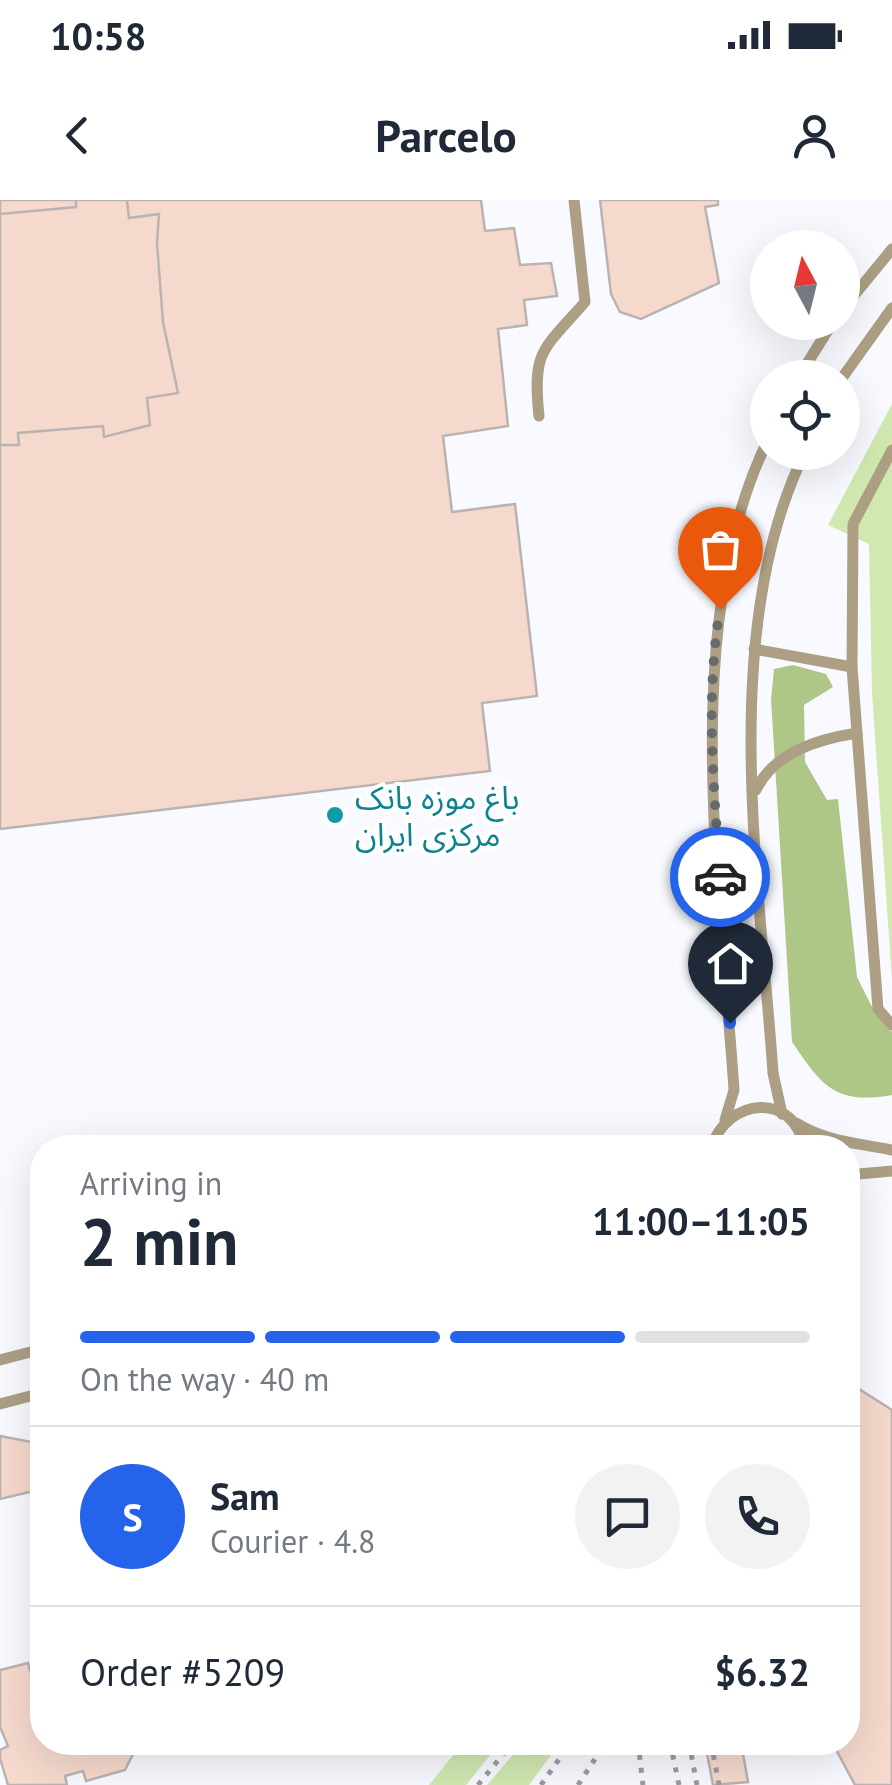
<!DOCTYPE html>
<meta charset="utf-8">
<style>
body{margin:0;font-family:"PT Sans","Noto Sans Arabic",sans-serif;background:#f2f2f3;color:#1f2937;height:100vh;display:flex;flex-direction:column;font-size:38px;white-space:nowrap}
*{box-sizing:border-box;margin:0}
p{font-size:32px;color:#747a83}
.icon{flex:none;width:55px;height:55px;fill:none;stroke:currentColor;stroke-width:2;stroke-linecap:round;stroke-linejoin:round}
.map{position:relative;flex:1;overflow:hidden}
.side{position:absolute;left:30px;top:935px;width:830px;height:620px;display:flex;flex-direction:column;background:#fff;border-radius:40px;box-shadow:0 10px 40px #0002}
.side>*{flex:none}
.needle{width:65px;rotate:353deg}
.fabs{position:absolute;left:750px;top:30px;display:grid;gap:20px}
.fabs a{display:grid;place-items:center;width:110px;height:110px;border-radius:50%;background:#fff;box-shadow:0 10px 40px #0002;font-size:50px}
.pin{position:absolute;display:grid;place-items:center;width:85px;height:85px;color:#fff;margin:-102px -42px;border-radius:50% 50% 50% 0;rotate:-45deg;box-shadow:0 0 10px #0007}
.pin .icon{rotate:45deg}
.courier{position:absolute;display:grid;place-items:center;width:100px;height:100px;margin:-50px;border:8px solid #2563eb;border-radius:50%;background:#fff;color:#222;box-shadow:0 2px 12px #0007}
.head em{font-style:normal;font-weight:600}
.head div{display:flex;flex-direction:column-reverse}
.head{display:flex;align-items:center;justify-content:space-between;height:170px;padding:0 50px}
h1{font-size:65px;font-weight:600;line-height:75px}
.bar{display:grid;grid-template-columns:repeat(4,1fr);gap:15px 10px;align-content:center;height:120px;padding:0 50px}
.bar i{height:12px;border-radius:8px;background:#e0e1e3}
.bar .on{background:#2563eb}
.bar p{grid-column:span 4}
.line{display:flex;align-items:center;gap:25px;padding:0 50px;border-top:2px solid #e0e1e3}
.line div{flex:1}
.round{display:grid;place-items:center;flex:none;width:105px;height:105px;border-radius:52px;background:#f2f2f3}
.status{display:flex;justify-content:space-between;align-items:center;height:70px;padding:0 50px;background:#fff;direction:ltr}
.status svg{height:28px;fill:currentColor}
header{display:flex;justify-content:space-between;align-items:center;height:130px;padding:0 50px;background:#fff;font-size:45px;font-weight:600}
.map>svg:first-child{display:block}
.green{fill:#d1e8b0}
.forest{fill:#aec787}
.building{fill:#f6d9cd;stroke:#bab3b1;stroke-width:2.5}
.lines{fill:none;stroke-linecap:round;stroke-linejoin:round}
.path{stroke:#9c9ca0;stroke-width:5;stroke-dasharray:5 8;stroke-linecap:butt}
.lane{stroke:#ac9f84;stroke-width:11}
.done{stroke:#696a6d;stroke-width:10;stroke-dasharray:0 18}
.route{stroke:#2563eb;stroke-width:12}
.culture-dot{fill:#0f9aa8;stroke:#fff;stroke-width:4}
.labels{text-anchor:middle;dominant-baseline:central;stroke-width:8;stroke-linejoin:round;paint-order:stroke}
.culture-label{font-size:32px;fill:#0d838f;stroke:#fff;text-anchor:start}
</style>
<div class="status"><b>10:58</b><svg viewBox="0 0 49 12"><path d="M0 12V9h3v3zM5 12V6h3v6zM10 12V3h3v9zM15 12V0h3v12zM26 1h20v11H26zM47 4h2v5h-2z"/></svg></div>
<header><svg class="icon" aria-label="back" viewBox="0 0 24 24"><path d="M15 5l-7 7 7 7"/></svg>Parcelo<svg class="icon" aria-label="person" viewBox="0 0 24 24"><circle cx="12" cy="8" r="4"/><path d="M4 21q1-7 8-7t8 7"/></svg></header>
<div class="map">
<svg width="892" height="1585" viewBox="0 0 892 1585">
<rect width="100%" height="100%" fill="#f9faff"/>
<g class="green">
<polygon points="892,204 892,780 872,493 869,344 828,325"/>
<polygon points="463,1543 500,1543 466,1585 429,1585"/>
<polygon points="523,1543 560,1543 529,1585 487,1585"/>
</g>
<path class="forest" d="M793 465 826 474 833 487 804 505 805 562 827 600 838 599 857 777 871 805 892 832V895C835 905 822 886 792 842L771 499 774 469Z"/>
<g class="building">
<polygon points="0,0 481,0 485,31 514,28 520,65 551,63 557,96 524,100 527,125 498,129 508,226 443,236 452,312 515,304 537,496 482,503 490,571 0,629"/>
<polygon points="76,0 127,0 129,18 159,14 157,43 163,122 178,193 147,198 150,225 104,237 103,226 18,233 19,245 0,245 0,14 76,7"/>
<polygon points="600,0 718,0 718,5 705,7 719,83 641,119 620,112 611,94"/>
<polygon points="848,1182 892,1210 892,1585 855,1585 832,1542 848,1542"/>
<polygon points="0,1236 42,1244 42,1289 0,1299"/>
<polygon points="28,1463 30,1471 42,1468 42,1542 133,1542 135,1550 125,1570 86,1581 83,1571 65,1576 67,1585 8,1585 0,1558 0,1550 8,1546 0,1527 0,1470"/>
<polygon points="741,1542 748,1582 713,1585 706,1548"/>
</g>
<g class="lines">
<g class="path">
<polyline points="638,1542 643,1585"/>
<polyline points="670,1542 679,1585"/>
<polyline points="689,1542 697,1585"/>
<polyline points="711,1542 719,1585"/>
<polyline points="478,1585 513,1542"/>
<polyline points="541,1585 571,1542"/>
<polyline points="578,1585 606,1542"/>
</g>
<g class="lane">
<polyline points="842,110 892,49"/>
<polyline points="798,178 833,122"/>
<polyline points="842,178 892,108"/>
<path d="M539 216C532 150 543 150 585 102L574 0"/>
<polyline points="754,449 852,467 878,809 892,825"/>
<polyline points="852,467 853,324 892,250"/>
<path d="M756 590C774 552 819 539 857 533"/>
<polyline points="721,688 760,687"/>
<path d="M782 914 773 873C760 680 717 431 805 252"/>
<path d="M725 920 734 890C721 692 678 422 768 240"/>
<path d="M796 923C827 942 857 943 892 950"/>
<path d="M711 948C727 897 795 891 804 948"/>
<polyline points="848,975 892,971"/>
<polyline points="0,1160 42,1149"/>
<polyline points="0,1204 42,1193"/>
</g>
</g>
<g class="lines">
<path class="done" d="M720 677C714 589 705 497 720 409"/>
<polyline class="route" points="720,677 730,823"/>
</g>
<circle class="culture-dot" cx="335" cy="615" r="10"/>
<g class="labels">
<g class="culture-label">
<text x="355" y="597">باغ موزه بانک<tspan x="355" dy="37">مرکزی ایران</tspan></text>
</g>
</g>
</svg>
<div class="fabs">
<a><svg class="needle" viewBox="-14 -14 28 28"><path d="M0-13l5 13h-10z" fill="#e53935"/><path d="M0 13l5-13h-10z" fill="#747a83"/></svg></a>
<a><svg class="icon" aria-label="locate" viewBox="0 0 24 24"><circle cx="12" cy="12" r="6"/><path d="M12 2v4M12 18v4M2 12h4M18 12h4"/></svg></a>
</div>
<div class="pin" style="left:720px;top:409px;background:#ea580c"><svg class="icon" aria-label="bag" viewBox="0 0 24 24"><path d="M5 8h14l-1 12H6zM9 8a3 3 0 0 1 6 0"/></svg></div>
<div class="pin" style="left:730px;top:823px;background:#1f2937"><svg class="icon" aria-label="home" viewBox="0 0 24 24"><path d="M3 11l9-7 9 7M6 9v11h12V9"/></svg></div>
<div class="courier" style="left:720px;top:677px"><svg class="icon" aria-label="car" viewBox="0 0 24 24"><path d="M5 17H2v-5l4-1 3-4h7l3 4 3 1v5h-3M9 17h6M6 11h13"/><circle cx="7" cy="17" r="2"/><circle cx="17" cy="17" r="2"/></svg></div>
<section class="side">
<div class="head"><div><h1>2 min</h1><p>Arriving in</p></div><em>11:00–11:05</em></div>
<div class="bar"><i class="on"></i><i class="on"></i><i class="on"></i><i></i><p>On the way · 40 m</p></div>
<div class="line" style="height:180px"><b class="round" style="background:#2563eb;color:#fff">S</b><div><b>Sam</b><p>Courier · 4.8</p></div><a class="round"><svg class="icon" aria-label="chat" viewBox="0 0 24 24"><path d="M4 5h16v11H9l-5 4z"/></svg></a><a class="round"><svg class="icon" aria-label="phone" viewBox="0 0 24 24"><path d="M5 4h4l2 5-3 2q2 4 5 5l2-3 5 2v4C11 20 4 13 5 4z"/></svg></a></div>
<div class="line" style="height:130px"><div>Order #5209</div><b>$6.32</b></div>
</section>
</div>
